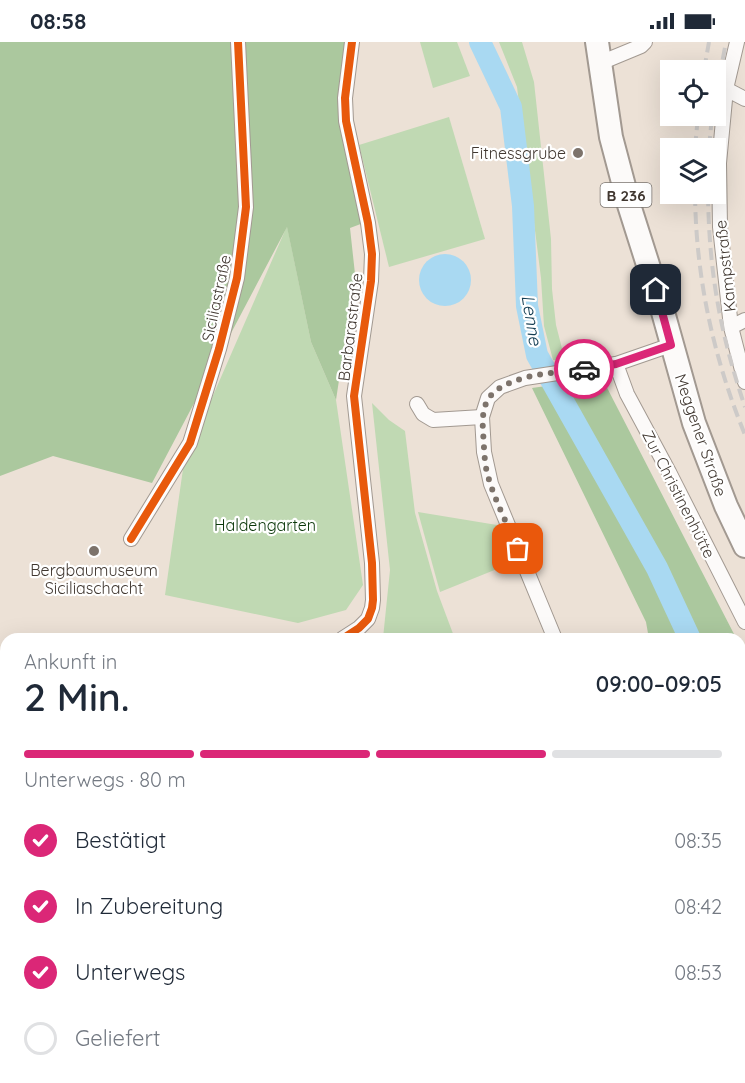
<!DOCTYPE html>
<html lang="de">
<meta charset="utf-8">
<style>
body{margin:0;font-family:Quicksand,sans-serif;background:#f2f2f3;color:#1f2937;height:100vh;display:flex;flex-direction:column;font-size:22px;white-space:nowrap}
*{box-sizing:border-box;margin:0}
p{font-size:20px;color:#747a83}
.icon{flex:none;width:33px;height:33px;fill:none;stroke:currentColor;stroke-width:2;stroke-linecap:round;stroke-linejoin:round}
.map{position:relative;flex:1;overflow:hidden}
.panel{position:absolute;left:0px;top:591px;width:746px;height:450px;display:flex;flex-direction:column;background:#fff;border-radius:18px 18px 0 0;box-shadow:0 6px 24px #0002}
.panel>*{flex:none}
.fabs{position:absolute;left:660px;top:18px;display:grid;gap:12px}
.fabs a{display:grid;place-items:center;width:66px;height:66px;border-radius:0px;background:#fff;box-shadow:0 6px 24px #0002;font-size:30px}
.pin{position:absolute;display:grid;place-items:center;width:51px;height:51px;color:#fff;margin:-26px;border-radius:12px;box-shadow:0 3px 9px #0006}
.courier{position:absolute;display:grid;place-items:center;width:60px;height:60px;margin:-30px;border:4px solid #db2777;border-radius:50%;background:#fff;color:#222;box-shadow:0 2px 8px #0007}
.summary em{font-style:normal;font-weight:600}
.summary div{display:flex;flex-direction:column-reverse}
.summary{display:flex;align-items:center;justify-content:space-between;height:102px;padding:0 24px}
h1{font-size:39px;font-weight:600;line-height:45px}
.bar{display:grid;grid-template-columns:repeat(4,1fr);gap:9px 6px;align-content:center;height:72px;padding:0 24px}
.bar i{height:8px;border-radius:4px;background:#e0e1e3}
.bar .current{background:#db2777}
.bar p{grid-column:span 4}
ol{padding:0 24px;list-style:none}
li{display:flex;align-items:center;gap:18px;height:66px}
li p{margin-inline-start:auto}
li .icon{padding:6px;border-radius:50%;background:#db2777;color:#fff;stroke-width:4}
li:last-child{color:#747a83}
li i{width:33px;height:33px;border:3px solid #e0e1e3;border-radius:50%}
.status{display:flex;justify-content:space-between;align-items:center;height:42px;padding:0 30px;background:#fff;direction:ltr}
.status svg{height:16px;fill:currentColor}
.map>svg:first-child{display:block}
.green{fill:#c0d9b3}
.forest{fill:#abc89e}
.water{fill:#a9d9f2}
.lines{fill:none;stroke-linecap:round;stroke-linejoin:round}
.river{stroke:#a9d9f2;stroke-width:22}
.minor-casing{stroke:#a29991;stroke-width:16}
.primary-casing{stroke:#a29991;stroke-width:26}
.minor{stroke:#fcfaf9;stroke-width:14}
.primary{stroke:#fcfaf9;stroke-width:22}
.rail{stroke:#cdcac8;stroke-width:4;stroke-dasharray:12 6;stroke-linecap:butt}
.cycleway-casing{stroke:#fff;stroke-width:11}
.cycleway{stroke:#e8590c;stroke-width:8}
.done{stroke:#7d736b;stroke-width:6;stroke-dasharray:0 10.8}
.route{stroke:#db2777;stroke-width:8}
.poi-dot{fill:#7d736b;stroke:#fff;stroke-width:2}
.labels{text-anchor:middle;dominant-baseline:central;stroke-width:4.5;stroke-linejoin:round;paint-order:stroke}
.shield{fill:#fff;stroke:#7a746f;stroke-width:1.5}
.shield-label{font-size:15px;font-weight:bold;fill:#413831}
.poi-label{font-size:16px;fill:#413831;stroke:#fff;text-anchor:end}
.street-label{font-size:16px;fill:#413831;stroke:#fff}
.park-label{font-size:16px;fill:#0a3709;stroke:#fff}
.water-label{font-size:18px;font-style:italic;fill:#143e53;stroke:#fff}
</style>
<div class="status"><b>08:58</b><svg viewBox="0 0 49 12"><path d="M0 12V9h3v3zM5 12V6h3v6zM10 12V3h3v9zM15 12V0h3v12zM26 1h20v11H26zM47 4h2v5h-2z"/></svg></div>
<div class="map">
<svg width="745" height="1041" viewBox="0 0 745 1041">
<rect width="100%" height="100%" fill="#ece1d6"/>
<g class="green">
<polygon points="420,0 457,0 470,34 433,46"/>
<polygon points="499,0 522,0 534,40 551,197 552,247 556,283 565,318 553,318 544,284 541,236 517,45"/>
<polygon points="449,75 485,197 389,225 359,103"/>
<polygon points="287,184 311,300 336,358 363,543 346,568 298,581 165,553 184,420"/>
<polygon points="372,361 389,378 405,389 415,471 437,549 455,597 383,596 390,528"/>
<polygon points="418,470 497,483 512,521 440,550"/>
<polygon points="0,754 6,763 6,884 0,888"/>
</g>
<g class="forest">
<polygon points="0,0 348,0 339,55 366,180 350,186 355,232 336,358 311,300 287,185 152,441 53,414 0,434"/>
<polygon points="602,336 734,592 737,597 649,597 646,580 532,346"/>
<polygon points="740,601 745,610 745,862 740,858"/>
<polygon points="6,884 6,1035 267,1035 267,1041 0,1041 0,888"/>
<polygon points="581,1035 677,1035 681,1041 583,1041"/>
</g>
<circle class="water" cx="445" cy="238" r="26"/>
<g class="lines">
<g class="river">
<polyline points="480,0 511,65 523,164 527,264 537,313 657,526 690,597"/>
<polyline points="740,705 745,717"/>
</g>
<g class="minor-casing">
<g id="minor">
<polyline points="737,0 726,47 719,121 720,185 731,285 745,340"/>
<polyline points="600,21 641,4 645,0"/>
<polyline points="726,47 745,57"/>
<polyline points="731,285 745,278"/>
<polyline points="616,322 627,352 669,430 745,580"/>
<polyline points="417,362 423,372 433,378 482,375"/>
<polyline points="131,497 190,401 219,307 237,236 246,165 238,0"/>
<polyline points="342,597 359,586 368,577 372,566 373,558 372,521 354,354 371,239 372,212 368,181 346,79 345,56 352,0"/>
<polyline points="555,597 491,442 484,410 482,375 488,356 500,345 525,336 616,322 671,303"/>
<polyline points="577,1035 579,1041"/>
</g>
</g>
<g class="primary-casing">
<polyline id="primary" points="597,0 611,95 629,163 663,270 694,381 726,464 745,504"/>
</g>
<use href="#minor" class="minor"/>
<use href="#primary" class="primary"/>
<g class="rail">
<polyline points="704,28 709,0"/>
<polyline points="716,53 726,0"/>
<polyline points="695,106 698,74"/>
<polyline points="709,106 712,74"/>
<path d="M695 152C696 236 713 314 745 393"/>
<path d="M708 152C709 230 720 291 745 365"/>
</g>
<g class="cycleway-casing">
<g id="cycleway">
<polyline points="131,497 190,401 219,307 237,236 246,165 238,0"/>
<polyline points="342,597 359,586 368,577 372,566 373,558 372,521 354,354 371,239 372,212 368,181 346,79 345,56 352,0"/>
</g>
</g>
<use href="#cycleway" class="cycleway"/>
</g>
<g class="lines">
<path class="done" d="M518 507C507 481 492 454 486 426 484 414 484 402 483 390 482 372 483 356 500 346 524 331 557 331 584 327"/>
<polyline class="route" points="584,327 616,322 671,303 656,248"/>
</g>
<g class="poi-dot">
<circle cx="578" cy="111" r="6"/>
<circle cx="94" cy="509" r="6"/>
</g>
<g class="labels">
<rect class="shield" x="600.5" y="141" width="51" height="24" rx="4.5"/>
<g class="shield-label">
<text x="626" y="153">B 236</text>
</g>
<g class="poi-label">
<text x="566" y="111">Fitnessgrube</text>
<text x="94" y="528" text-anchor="middle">Bergbaumuseum<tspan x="94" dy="18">Siciliaschacht</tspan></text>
</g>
<g class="street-label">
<text transform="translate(725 224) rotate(-96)">Kampstraße</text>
<text transform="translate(216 256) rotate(-78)">Siciliastraße</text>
<text transform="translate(350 285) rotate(-83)">Barbarastraße</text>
<text transform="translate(701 393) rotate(71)">Meggener Straße</text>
<text transform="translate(679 452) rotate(63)">Zur Christinenhütte</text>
</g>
<g class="park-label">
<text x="265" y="483">Haldengarten</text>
</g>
<g class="water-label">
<text transform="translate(532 278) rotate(81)">Lenne</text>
</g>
</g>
</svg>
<div class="fabs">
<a><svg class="icon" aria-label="locate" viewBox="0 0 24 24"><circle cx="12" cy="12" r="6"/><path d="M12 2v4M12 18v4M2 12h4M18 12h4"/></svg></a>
<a><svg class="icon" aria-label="layers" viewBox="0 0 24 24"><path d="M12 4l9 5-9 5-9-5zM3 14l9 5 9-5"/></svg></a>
</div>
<div class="pin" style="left:518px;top:507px;background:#ea580c"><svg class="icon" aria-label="bag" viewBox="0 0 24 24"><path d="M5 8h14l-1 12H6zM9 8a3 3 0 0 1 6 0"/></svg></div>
<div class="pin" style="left:656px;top:248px;background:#1f2937"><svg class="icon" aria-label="home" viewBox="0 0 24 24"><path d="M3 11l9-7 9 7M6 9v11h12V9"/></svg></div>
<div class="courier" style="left:584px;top:327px"><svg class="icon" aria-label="car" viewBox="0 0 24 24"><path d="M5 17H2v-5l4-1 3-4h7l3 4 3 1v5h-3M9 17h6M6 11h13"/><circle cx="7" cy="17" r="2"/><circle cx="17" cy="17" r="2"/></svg></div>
<section class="panel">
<div class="summary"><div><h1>2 Min.</h1><p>Ankunft in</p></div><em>09:00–09:05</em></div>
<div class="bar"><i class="current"></i><i class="current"></i><i class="current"></i><i></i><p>Unterwegs · 80 m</p></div>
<ol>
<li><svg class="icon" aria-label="check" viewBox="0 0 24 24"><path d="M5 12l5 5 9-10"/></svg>Bestätigt<p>08:35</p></li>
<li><svg class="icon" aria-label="check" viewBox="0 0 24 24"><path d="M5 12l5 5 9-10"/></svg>In Zubereitung<p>08:42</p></li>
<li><svg class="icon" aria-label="check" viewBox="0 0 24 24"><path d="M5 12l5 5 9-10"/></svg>Unterwegs<p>08:53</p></li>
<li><i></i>Geliefert</li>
</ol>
</section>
</div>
